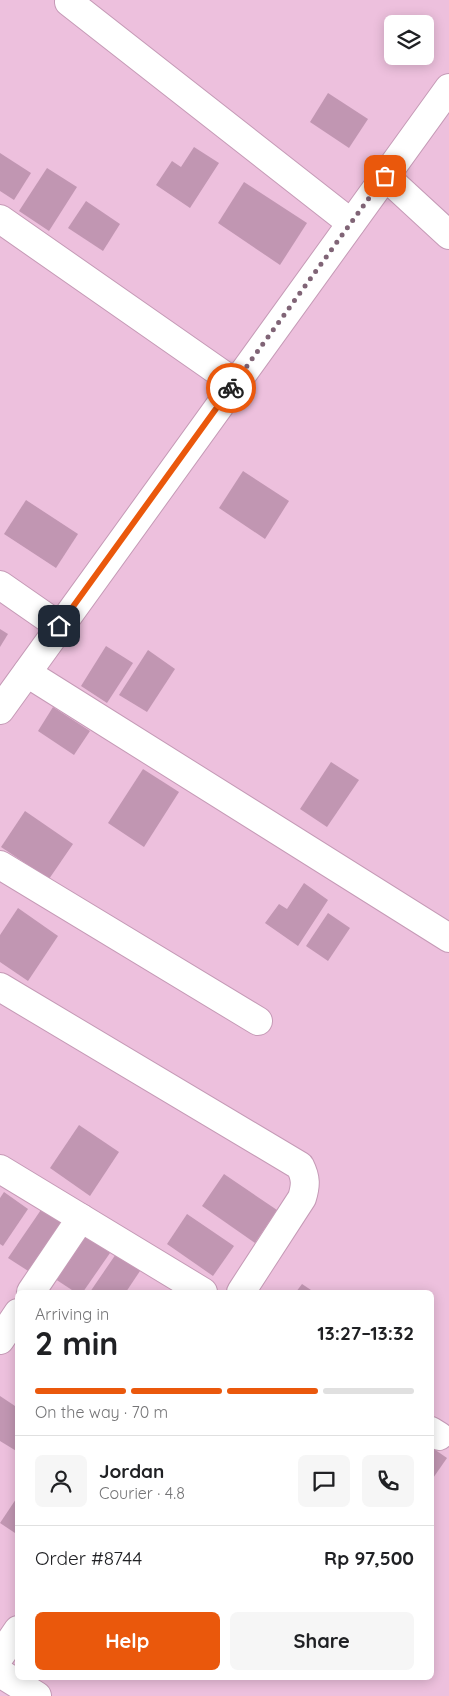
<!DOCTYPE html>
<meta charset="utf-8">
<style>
body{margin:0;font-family:Quicksand,sans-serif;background:#f6f6f6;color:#202124;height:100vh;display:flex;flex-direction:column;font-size:19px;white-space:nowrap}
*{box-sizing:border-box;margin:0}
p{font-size:16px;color:#757577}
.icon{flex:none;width:28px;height:28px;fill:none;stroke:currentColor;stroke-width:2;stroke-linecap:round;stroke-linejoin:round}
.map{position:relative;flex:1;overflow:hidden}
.sheet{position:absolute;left:15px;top:1290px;width:419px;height:390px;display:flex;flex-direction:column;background:#fff;border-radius:8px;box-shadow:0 2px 12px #0003}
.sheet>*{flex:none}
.fabs{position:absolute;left:384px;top:15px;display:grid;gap:10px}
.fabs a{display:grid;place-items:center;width:50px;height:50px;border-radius:8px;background:#fff;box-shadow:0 2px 12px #0003;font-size:25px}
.pin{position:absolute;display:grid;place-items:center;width:42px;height:42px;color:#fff;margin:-21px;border-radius:10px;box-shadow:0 2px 8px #0006}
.courier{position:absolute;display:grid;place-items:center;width:50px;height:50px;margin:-25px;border:4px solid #ea580c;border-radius:50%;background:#fff;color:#222;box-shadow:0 1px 6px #0007}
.overview em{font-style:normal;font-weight:700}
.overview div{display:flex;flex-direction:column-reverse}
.overview{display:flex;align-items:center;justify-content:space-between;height:85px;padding:0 20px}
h1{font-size:32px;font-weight:700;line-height:38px}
.bar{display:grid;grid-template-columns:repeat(4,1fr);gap:8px 5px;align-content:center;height:60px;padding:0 20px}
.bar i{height:6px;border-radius:4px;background:#e0e0e0}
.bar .current{background:#ea580c}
.bar p{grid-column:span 4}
.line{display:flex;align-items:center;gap:12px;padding:0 20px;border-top:1px solid #e0e0e0}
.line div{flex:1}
.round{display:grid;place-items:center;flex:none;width:52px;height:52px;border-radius:8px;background:#f6f6f6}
.button{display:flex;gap:10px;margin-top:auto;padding:10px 20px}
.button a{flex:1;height:58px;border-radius:8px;background:#ea580c;color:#fff;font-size:20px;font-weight:700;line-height:58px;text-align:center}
.button a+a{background:#f6f6f6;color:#202124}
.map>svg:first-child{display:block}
.building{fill:#c196b2}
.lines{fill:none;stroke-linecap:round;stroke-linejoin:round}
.street-casing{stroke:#c59ab6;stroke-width:30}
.street{stroke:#fff;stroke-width:28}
.done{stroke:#806476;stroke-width:5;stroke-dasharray:0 9}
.route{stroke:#ea580c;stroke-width:6}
</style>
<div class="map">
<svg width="449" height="1696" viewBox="0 0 449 1696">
<rect width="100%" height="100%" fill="#edc0dd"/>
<g class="building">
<polygon points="328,93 368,119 349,148 310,122"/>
<polygon points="194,147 219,163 190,208 156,185 172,161 181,167"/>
<polygon points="0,153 31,173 14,200 0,191"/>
<polygon points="47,168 77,187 49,231 19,211"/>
<polygon points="244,182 307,223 280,265 218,223"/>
<polygon points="86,201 120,224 103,251 68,228"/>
<polygon points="243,471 289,501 265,539 219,508"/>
<polygon points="26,500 78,534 56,568 4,534"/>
<polygon points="0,629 8,634 0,647"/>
<polygon points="106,646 133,663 107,703 81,686"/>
<polygon points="148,650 175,669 147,712 119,695"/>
<polygon points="53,707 90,731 74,755 38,731"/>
<polygon points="331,762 359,780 327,827 300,809"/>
<polygon points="143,769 179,792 144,847 108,823"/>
<polygon points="25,811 73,844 49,879 1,847"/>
<polygon points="304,883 328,900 298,946 265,923 279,904 287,909"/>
<polygon points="18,908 58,936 28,981 0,962 0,935"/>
<polygon points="328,913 350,928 328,961 306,946"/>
<polygon points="79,1125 119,1152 90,1196 50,1168"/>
<polygon points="224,1174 277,1210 255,1243 202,1206"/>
<polygon points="4,1192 28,1209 3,1246 0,1244 0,1198"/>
<polygon points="45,1204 72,1223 36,1276 8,1258"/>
<polygon points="187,1214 234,1246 213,1276 167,1244"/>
<polygon points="76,1229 110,1253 83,1292 75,1292 46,1273"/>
<polygon points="118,1251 142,1268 126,1292 90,1292"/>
<polygon points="302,1284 314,1292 296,1292"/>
<polygon points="0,1396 18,1408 18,1452 0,1441"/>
<polygon points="431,1447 447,1458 431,1481"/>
<polygon points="18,1496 18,1535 0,1523"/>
</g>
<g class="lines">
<g class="street-casing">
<g id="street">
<polyline points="69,2 351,223"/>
<polyline points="385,176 449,235"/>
<polyline points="0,219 235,383"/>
<polyline points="0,585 59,626"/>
<polyline points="27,673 449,938"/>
<polyline points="0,710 449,88"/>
<polyline points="0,865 258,1021"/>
<path d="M0 987 300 1166C306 1178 306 1185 302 1198L241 1292"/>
<polyline points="0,1169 203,1292"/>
<polyline points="31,1292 81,1218"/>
<polyline points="0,1340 18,1313"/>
<polyline points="431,1431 439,1436"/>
<polyline points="0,1656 18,1630"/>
<polyline points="0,1673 37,1696"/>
</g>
</g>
<use href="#street" class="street"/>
</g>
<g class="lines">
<polyline class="done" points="231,388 385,176"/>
<polyline class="route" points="59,626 231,388"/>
</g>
</svg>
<div class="fabs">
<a><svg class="icon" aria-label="layers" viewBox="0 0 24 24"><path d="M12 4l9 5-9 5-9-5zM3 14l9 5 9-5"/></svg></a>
</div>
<div class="pin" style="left:385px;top:176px;background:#ea580c"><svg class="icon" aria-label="bag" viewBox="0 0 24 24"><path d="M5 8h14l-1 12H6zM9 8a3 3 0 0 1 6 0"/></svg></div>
<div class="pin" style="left:59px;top:626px;background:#1f2937"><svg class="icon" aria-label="home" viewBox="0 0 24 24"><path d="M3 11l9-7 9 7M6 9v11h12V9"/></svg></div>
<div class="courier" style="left:231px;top:388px"><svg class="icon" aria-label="bike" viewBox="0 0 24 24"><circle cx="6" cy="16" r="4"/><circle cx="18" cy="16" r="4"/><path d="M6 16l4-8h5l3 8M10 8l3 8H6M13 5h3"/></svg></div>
<section class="sheet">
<div class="overview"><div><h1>2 min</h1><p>Arriving in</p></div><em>13:27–13:32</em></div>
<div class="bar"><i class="current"></i><i class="current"></i><i class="current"></i><i></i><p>On the way · 70 m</p></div>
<div class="line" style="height:90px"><a class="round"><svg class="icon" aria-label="person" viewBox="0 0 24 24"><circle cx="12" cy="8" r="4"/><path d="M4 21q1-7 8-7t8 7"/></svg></a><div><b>Jordan</b><p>Courier · 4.8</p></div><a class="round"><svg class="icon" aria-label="chat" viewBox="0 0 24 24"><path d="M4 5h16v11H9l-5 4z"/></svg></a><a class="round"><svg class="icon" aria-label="phone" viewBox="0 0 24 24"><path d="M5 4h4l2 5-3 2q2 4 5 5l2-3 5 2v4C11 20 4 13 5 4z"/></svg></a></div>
<div class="line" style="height:65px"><div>Order #8744</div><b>Rp 97,500</b></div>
<div class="button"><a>Help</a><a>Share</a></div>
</section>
</div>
